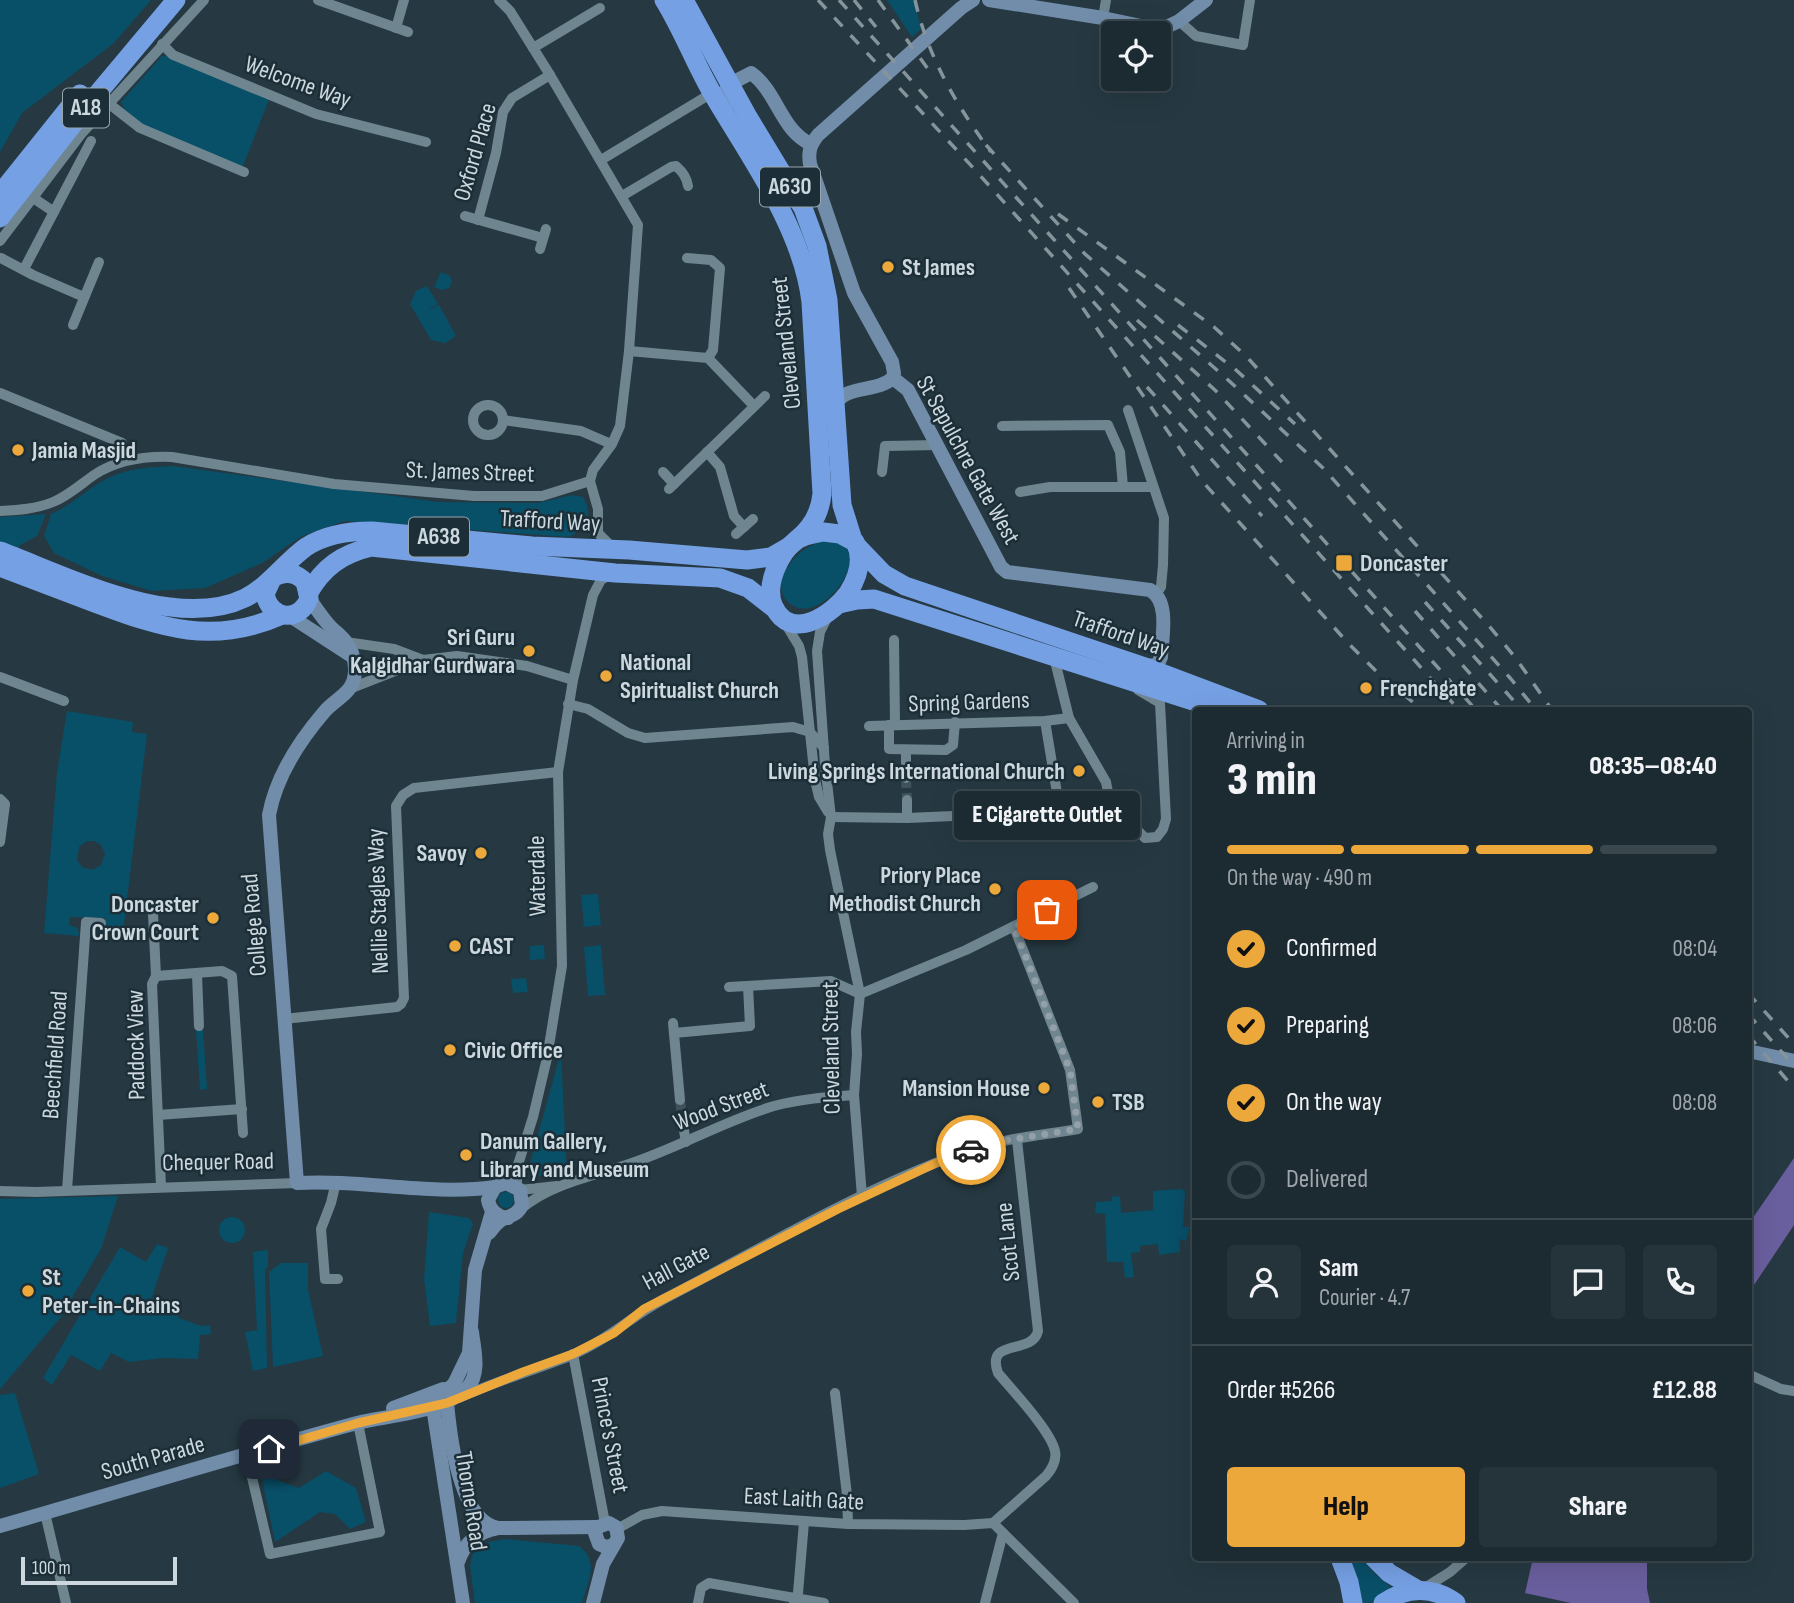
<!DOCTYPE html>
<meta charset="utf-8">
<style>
body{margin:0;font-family:"Sofia Sans Condensed",sans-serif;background:#25333a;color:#f1f3f6;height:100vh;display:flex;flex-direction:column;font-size:26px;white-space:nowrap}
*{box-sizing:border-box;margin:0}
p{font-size:23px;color:#a0a7ac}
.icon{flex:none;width:38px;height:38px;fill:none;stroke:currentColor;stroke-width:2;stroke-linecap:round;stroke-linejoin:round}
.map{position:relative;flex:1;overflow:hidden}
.side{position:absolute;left:1192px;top:707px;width:560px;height:854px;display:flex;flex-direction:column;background:#1c2b32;border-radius:7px;box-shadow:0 7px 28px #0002,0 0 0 2px #3a474d}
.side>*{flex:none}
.fabs{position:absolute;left:1101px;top:21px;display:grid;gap:14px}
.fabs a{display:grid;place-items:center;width:70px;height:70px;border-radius:7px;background:#1c2b32;box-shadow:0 7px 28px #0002,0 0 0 2px #3a474d;font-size:35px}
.scale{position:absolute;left:21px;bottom:18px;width:156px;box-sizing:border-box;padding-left:7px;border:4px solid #cdd8de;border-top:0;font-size:19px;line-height:24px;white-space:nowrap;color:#cdd8de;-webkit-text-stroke:5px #1c2f38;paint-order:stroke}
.pin{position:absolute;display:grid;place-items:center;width:60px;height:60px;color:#fff;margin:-30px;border-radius:14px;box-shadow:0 4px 10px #0006}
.courier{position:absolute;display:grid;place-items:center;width:70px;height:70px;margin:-35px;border:5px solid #eda83b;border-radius:50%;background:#fff;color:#222;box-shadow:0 2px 9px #0007}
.bubble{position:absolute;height:49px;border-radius:7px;background:#1c2b32;box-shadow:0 7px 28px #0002,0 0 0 2px #3a474d;font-size:23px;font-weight:800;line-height:49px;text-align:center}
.summary em{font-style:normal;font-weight:800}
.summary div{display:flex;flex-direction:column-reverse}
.summary{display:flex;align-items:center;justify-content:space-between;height:119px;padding:0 35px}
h1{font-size:46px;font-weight:800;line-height:52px}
.bar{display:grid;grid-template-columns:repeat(4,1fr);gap:10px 7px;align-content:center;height:84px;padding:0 35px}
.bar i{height:9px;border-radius:5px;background:#3a474d}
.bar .current{background:#eda83b}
.bar p{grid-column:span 4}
.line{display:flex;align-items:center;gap:18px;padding:0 35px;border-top:2px solid #3a474d}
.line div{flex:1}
.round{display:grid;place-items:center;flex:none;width:74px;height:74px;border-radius:7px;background:#25333a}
ol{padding:0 35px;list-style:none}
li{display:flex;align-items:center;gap:21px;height:77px}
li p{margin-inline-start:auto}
li .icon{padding:7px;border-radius:50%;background:#eda83b;color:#111;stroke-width:4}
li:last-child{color:#a0a7ac}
li i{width:38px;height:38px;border:4px solid #3a474d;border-radius:50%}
.cta{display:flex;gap:14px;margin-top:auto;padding:14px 35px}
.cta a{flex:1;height:80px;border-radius:7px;background:#eda83b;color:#111;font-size:28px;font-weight:800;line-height:80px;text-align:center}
.cta a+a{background:#25333a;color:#f1f3f6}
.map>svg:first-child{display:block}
.green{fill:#084f68;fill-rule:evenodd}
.water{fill:#6a5f9e}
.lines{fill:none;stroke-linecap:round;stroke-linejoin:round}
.street-tunnel{stroke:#3f5159;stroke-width:10;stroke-dasharray:10 5;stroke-linecap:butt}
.street{stroke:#6f8590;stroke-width:10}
.secondary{stroke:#718da9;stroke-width:14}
.highway{stroke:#75a0e4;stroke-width:19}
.rail{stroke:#86949b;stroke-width:3.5;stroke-dasharray:12 12;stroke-linecap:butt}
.done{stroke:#93a0a7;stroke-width:7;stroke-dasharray:0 12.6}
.route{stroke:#eda83b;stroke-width:9}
.poi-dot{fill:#eda83b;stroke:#1c2f38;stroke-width:2.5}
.labels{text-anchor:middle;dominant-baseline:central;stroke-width:5;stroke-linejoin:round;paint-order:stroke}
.shield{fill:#1c2f38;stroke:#98a5ac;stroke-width:2}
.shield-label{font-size:23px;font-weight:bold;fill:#cdd8de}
.street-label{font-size:24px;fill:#cdd8de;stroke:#1c2f38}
.poi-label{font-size:24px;font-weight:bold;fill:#cdd8de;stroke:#1c2f38;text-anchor:start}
</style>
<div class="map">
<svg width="1794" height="1603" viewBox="0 0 1794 1603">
<rect width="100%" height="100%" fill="#263942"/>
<g class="green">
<polygon points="0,0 151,0 114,43 22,113 0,152"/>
<polygon points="887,0 914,0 921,29 912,37"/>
<polygon points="173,55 270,97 241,171 131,122 121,102 162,56"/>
<polygon points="441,272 450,276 452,282 449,288 442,290 434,287"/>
<polygon points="427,286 438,304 426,311 439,305 456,336 445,343 431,340 410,304 416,291"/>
<path d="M173 466 439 502 538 503 572 495 583 497C594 515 587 528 569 537L345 521 302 536 262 563 205 588 152 591 102 576 54 553 44 536 51 514C72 505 88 488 108 478 129 468 151 467 173 466Z"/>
<polygon points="46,514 37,536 20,545 17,549 0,543 0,517"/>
<path d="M825 540C875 542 840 601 810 608 792 612 777 596 782 579 783 573 789 565 793 560 801 550 813 544 825 540Z"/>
<path d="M67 711 133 722 132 732 147 734 122 941 90 937C91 928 97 926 105 927V918L70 917 69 925 78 928 79 936 44 933 57 773ZM87 841H94L101 845 105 854 101 865 92 870 82 867 77 860 79 847Z"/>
<polygon points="598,894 601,925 584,927 581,895"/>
<polygon points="541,900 542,916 529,917 527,901"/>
<polygon points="544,945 545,959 530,960 530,946"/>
<polygon points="601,945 605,995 588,996 584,947"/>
<polygon points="526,978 528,992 513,993 511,979"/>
<polygon points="196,1030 203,1030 207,1089 200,1090"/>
<polygon points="561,1052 567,1174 538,1176 529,1171 529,1167"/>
<polygon points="1180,1189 1185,1191 1183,1227 1190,1227 1186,1241 1179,1239 1180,1252 1159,1255 1158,1244 1140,1246 1140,1252 1131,1253 1134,1277 1125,1278 1123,1262 1107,1262 1105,1214 1095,1213 1096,1202 1112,1201 1111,1197 1120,1196 1121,1213 1153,1210 1153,1191"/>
<circle cx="506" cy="1200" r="8"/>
<polygon points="118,1196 101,1249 60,1318 0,1389 0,1199"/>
<polygon points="429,1212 469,1218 473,1224 463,1253 456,1323 430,1326 424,1279"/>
<circle cx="232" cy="1230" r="13"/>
<polygon points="157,1244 168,1248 152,1297 170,1303 179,1318 201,1326 210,1325 211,1334 200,1335 198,1359 163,1358 129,1362 111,1353 100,1371 71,1355 52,1385 43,1378 120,1247 146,1262"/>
<polygon points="268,1250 268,1266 265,1270 267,1368 253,1371 245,1332 257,1330 253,1252"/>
<polygon points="281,1263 308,1263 308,1290 323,1356 273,1367 269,1272"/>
<polygon points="15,1393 39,1474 0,1488 0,1395"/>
<polygon points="326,1471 356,1488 366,1522 350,1529 335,1514 320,1512 275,1542 261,1474 299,1488"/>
<path d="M504 1539 579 1546C600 1562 588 1581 582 1603H475L470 1566 473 1553 489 1542Z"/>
<polygon points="1348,1558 1361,1558 1376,1575 1391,1587 1370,1603 1363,1603"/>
</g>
<g class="water">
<polygon points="1794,1158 1794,1225 1748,1294 1748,1225"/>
<polygon points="1533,1558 1647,1558 1647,1589 1650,1603 1571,1603 1525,1593"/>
</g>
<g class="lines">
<g class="street-tunnel">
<polyline points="906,778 907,800"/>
<polyline points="680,1100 683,1125"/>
</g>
<g class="street">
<polyline points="318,0 408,32"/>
<polyline points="499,0 510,11 550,75 638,225 629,351 620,426 612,444 593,470 590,481"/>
<polyline points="1103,18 1106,0"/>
<polyline points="1179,21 1196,36 1243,45 1250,0"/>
<polyline points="396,28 404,0"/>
<polyline points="162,44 173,55 316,114 426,142"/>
<polyline points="533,48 600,8"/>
<polyline points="108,103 140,128 244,172"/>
<polyline points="601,160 712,93"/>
<path d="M622 196 671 167 676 166C683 172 687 178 688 186"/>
<polyline points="32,197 54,212"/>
<polyline points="465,216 543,238"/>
<polyline points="478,220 496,153 503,112 512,98 550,75"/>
<polyline points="0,241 82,133 204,0"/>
<polyline points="540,249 546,229"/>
<polyline points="1,258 33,275 84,297"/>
<polyline points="687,258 711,260 720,268 713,350 708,358"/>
<polyline points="24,269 91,141"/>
<polyline points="73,325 99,262"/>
<polyline points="629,351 708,358 754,406"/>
<polyline points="0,393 122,443"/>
<circle cx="488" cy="420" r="15"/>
<polyline points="1128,410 1164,518 1163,565 1161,587 1156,594"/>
<polyline points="503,420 581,431 611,444"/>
<polyline points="1002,426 1108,425 1120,452 1123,487"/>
<polyline points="707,452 720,467 734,516 744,527"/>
<polyline points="663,472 674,484"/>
<polyline points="882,472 885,446 938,445"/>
<polyline points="590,481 598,509 598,533 612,547"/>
<polyline points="669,489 765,396"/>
<polyline points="1020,492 1050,487 1153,487"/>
<path d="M0 511C19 510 36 509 53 502 68 496 81 484 94 475 118 459 145 456 172 457L334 484 474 496H542L590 481"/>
<polyline points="736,534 753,519"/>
<polyline points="828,616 820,632 817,651 825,765 831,817 828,834 830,850 860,994 856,1032 857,1054 854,1095 862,1196"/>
<polyline points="785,623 799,646 802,657 815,780 819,797 828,812"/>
<polyline points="894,640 895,725"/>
<polyline points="346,642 394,649 423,660 457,656 527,666 573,680"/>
<polyline points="1054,657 1069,718 1106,782 1110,802"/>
<polyline points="0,677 64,701"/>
<polyline points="349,689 423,660"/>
<polyline points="568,704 588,709 628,733 645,738 793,727 810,732 824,748"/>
<polyline points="1045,721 1060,811"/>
<polyline points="889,725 889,749 946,750 953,745 955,722"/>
<polyline points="869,726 1045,721 1069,718"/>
<polyline points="906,750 906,778"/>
<polyline points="0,799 5,804 0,842"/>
<polyline points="907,800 907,818"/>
<polyline points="1110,802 1145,838 1157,837 1163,829 1166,819 1160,703 1138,690"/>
<polyline points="831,817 907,818 1067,811 1110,802"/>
<polyline points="149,904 153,914 156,976 152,984 161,1186"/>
<polyline points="197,974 199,1026"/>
<polyline points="156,976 222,971 232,976 243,1133"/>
<polyline points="729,987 831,981 860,994"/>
<polyline points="860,994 966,950 1093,887"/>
<polyline points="284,1019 397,1007 401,1004 404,998 396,806 403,795 414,788 558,772"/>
<polyline points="673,1023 680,1100"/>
<polyline points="674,1033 750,1026 748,986"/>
<polyline points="158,1115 242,1109"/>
<polyline points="683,1125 686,1142"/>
<polyline points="336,1182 331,1203 321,1229 325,1279 338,1279"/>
<polyline points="517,1187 517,1168 533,1117 547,1058 562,966 558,772 573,680 593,595 601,580 612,573"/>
<polyline points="67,1190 86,922 101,923"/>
<polyline points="520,1190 557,1186"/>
<polyline points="0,1191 36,1192 297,1183"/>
<path d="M521 1209C550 1184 593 1176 629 1164 678 1148 726 1120 774 1106 800 1099 827 1097 854 1095"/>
<polyline points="573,1354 605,1523"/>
<polyline points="1748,1374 1781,1389 1794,1391"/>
<polyline points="835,1393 847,1495 848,1524"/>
<path d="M459 1398C496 1381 535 1370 572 1355 606 1341 633 1315 666 1298 766 1246 866 1186 973 1149 1007 1138 1043 1135 1078 1129L1070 1070 1014 927"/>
<polyline points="247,1456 270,1554 380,1532 358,1423"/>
<polyline points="45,1513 66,1603"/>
<path d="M993 1523 1046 1476C1052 1469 1057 1461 1055 1451 1051 1431 1012 1390 998 1373 985 1337 1032 1356 1038 1331L1017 1140"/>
<polyline points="993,1523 1074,1603"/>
<polyline points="617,1529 642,1515 662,1511 848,1524 964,1525 993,1523"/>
<polyline points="1423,1589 1450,1572 1466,1558"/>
<polyline points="698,1603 701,1588 709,1583 824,1603"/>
<polyline points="794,1603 798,1593 804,1522"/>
<polyline points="985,1603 1003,1533"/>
</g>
<g class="secondary">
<polyline points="989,0 1103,18 1160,30 1179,21 1206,0"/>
<path d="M726 112C721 83 728 86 751 73 777 91 781 131 811 144"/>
<path d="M893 378 894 373 892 362 854 293 810 164C808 152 810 145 818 135L961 8 973 0"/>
<path d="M893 378 908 390 1001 567 1007 572 1150 590C1170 601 1162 637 1161 657L1158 664 1145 667"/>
<path d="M835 404C848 384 876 393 893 378"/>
<path d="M309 598C315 607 321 616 328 624 336 633 348 640 352 653 356 664 357 679 349 689 343 697 332 703 325 711 300 740 276 777 269 815L297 1183C363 1179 429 1196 495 1187"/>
<polyline points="290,616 350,655"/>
<polyline points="1748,1051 1794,1061"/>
<path d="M489 1233C493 1228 497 1222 503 1219 512 1215 517 1215 522 1205L520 1190 506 1183 495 1187 488 1200C490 1211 497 1217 508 1218"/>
<path d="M447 1403C450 1435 459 1521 498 1528L598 1527"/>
<polyline points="434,1405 438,1398 454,1384 469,1353 475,1270 492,1212"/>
<polyline points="433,1407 463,1603"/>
<polyline points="393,1408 443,1389"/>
<path d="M0 1526C119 1492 238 1455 357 1423 390 1415 443 1413 467 1388 481 1374 474 1349 472 1332"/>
<path d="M458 1562C465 1542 477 1532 498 1528"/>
<polyline points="593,1603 603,1564 618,1538 616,1527 609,1523 598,1527 595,1533 599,1544 606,1547 614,1545"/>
</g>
<g class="highway">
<path d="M664 0C682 29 694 61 711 91 748 155 802 226 811 302L822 494C820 513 812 528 796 540"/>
<polyline points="684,0 748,117 803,208 817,246 828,300 842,505 853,540"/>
<polyline points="0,194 80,94"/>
<polyline points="0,218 93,99 176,0"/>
<path d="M823 532 840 534 855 542C864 559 858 577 848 593 833 614 791 643 774 607 764 587 779 552 797 540 804 535 814 534 823 532Z"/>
<polyline points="858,547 884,574 905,586 1145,667 1259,710"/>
<path d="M0 551C67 576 175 632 245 598 269 586 284 563 306 547 326 534 349 531 372 531L532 546 629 550 747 560 771 557 790 546"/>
<path d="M0 567C32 579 64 591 95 603 162 628 213 646 282 615"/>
<path d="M272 579 265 594C270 620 300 623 309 598L305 582C297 573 287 571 276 576"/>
<path d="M308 594C323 567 342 554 371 547L615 573 720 578 748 588 775 609"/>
<polyline points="839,604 857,600 874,599 1221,710"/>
<polyline points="1340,1558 1349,1582 1353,1603"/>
<polyline points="1374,1558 1389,1573 1418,1590"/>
<path d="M1383 1603C1406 1587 1433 1586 1456 1603"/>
</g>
<g class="rail">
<polyline points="818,0 977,172 1459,710"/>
<polyline points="839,0 1476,710"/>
<polyline points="854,0 876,27"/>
<polyline points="878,0 933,76"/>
<path d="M915 0C928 57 956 105 991 152"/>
<polyline points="986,145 1085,254 1226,378 1323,468 1511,679 1536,710"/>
<polyline points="1058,214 1214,327 1247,357 1489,626 1515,657 1552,710"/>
<polyline points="1069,288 1202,481 1348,643 1375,670 1422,710"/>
<polyline points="1137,320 1216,391 1282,462"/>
<polyline points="1178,325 1236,370 1295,424"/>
<polyline points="1147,387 1262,516"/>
<polyline points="1425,602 1522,710"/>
<polyline points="1415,611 1502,710"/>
<polyline points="1748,993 1794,1044"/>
<polyline points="1748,1014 1794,1066"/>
<polyline points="1748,1035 1794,1088"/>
</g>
</g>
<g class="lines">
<polyline class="done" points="971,1150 1002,1141 1078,1129 1070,1070 1014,927 1047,910"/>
<polyline class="route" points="269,1449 358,1423 447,1403 523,1372 573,1354 614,1333 644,1309 838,1209 936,1163 971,1150"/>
</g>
<g class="poi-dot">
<circle cx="888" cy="267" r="7"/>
<circle cx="18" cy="450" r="7"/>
<rect x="1335" y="554" width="18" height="18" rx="3.5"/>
<circle cx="529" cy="651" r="7"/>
<circle cx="606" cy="676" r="7"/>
<circle cx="1366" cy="688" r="7"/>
<circle cx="1079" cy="771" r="7"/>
<circle cx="481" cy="853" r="7"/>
<circle cx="995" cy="889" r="7"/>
<circle cx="213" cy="918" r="7"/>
<circle cx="455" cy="946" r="7"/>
<circle cx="450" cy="1050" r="7"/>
<circle cx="1044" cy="1088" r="7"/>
<circle cx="1098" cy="1102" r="7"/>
<circle cx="466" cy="1155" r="7"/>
<circle cx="28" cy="1291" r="7"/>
</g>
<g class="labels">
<g class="shield">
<rect x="63" y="88.5" width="46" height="39" rx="5"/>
<rect x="760" y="167.5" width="60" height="39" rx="5"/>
<rect x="409" y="517.5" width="60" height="39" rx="5"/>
</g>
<g class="shield-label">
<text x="86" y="108">A18</text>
<text x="790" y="187">A630</text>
<text x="439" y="537">A638</text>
</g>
<g class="street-label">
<text transform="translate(298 82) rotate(20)">Welcome Way</text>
<text transform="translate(475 152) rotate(-74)">Oxford Place</text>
<text transform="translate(786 343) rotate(-96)">Cleveland Street</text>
<text transform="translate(968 460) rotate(61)">St Sepulchre Gate West</text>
<text transform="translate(470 472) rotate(2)">St. James Street</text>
<text transform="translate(550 521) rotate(3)">Trafford Way</text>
<text transform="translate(1121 634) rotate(19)">Trafford Way</text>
<text transform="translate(969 702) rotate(-2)">Spring Gardens</text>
<text transform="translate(537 876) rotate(-91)">Waterdale</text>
<text transform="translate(378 901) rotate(-92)">Nellie Stagles Way</text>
<text transform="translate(254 925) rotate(-95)">College Road</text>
<text transform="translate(136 1045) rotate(-91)">Paddock View</text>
<text transform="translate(831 1048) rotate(-91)">Cleveland Street</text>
<text transform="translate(55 1055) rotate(-86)">Beechfield Road</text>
<text transform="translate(721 1106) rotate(-21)">Wood Street</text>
<text transform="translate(218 1162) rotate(-1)">Chequer Road</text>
<text transform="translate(1008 1242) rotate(-96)">Scot Lane</text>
<text transform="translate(676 1267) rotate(-28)">Hall Gate</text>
<text transform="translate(610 1435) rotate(79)">Prince's Street</text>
<text transform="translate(153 1458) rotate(-16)">South Parade</text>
<text transform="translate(804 1499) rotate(3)">East Laith Gate</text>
<text transform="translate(471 1501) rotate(81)">Thorne Road</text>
</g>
<g class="poi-label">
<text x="902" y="267">St James</text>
<text x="32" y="450">Jamia Masjid</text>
<text x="1360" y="563">Doncaster</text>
<text x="515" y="637" text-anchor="end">Sri Guru<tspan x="515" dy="28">Kalgidhar Gurdwara</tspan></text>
<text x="620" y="662">National<tspan x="620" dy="28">Spiritualist Church</tspan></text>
<text x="1380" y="688">Frenchgate</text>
<text x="1065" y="771" text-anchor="end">Living Springs International Church</text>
<text x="467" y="853" text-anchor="end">Savoy</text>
<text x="981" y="875" text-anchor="end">Priory Place<tspan x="981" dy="28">Methodist Church</tspan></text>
<text x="199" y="904" text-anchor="end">Doncaster<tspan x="199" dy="28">Crown Court</tspan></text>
<text x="469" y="946">CAST</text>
<text x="464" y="1050">Civic Office</text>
<text x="1030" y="1088" text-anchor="end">Mansion House</text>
<text x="1112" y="1102">TSB</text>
<text x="480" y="1141">Danum Gallery,<tspan x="480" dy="28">Library and Museum</tspan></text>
<text x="42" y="1277">St<tspan x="42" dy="28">Peter-in-Chains</tspan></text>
</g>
</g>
</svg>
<div class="fabs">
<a><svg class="icon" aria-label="locate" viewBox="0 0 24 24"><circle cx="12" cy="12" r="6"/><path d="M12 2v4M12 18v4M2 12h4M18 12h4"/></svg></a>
</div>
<div class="scale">100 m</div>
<div class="pin" style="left:1047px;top:910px;background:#ea580c"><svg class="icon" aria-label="bag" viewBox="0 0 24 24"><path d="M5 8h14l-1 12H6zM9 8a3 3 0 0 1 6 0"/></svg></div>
<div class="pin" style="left:269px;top:1449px;background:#1f2937"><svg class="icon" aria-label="home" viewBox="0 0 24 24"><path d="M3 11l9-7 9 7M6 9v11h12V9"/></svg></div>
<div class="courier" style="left:971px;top:1150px"><svg class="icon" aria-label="car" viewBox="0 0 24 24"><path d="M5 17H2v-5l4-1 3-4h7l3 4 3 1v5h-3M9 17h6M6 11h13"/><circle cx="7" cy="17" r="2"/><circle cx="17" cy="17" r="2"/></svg></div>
<div class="bubble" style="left:954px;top:791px;width:186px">E Cigarette Outlet</div>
<section class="side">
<div class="summary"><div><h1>3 min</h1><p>Arriving in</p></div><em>08:35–08:40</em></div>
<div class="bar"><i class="current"></i><i class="current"></i><i class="current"></i><i></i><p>On the way · 490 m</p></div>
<ol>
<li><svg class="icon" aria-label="check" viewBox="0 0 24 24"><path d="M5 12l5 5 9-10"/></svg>Confirmed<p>08:04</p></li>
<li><svg class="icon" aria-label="check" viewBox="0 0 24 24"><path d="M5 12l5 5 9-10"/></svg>Preparing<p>08:06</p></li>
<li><svg class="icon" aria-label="check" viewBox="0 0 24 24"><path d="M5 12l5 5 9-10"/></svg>On the way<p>08:08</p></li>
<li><i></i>Delivered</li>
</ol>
<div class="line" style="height:126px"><a class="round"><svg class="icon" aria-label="person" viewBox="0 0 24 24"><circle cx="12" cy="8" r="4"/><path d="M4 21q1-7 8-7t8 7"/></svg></a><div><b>Sam</b><p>Courier · 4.7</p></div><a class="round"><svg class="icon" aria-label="chat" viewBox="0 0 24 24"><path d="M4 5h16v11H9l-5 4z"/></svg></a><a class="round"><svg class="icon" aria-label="phone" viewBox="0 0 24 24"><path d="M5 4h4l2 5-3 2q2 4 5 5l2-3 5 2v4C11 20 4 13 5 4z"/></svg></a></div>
<div class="line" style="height:91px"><div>Order #5266</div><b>£12.88</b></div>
<div class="cta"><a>Help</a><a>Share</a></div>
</section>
</div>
